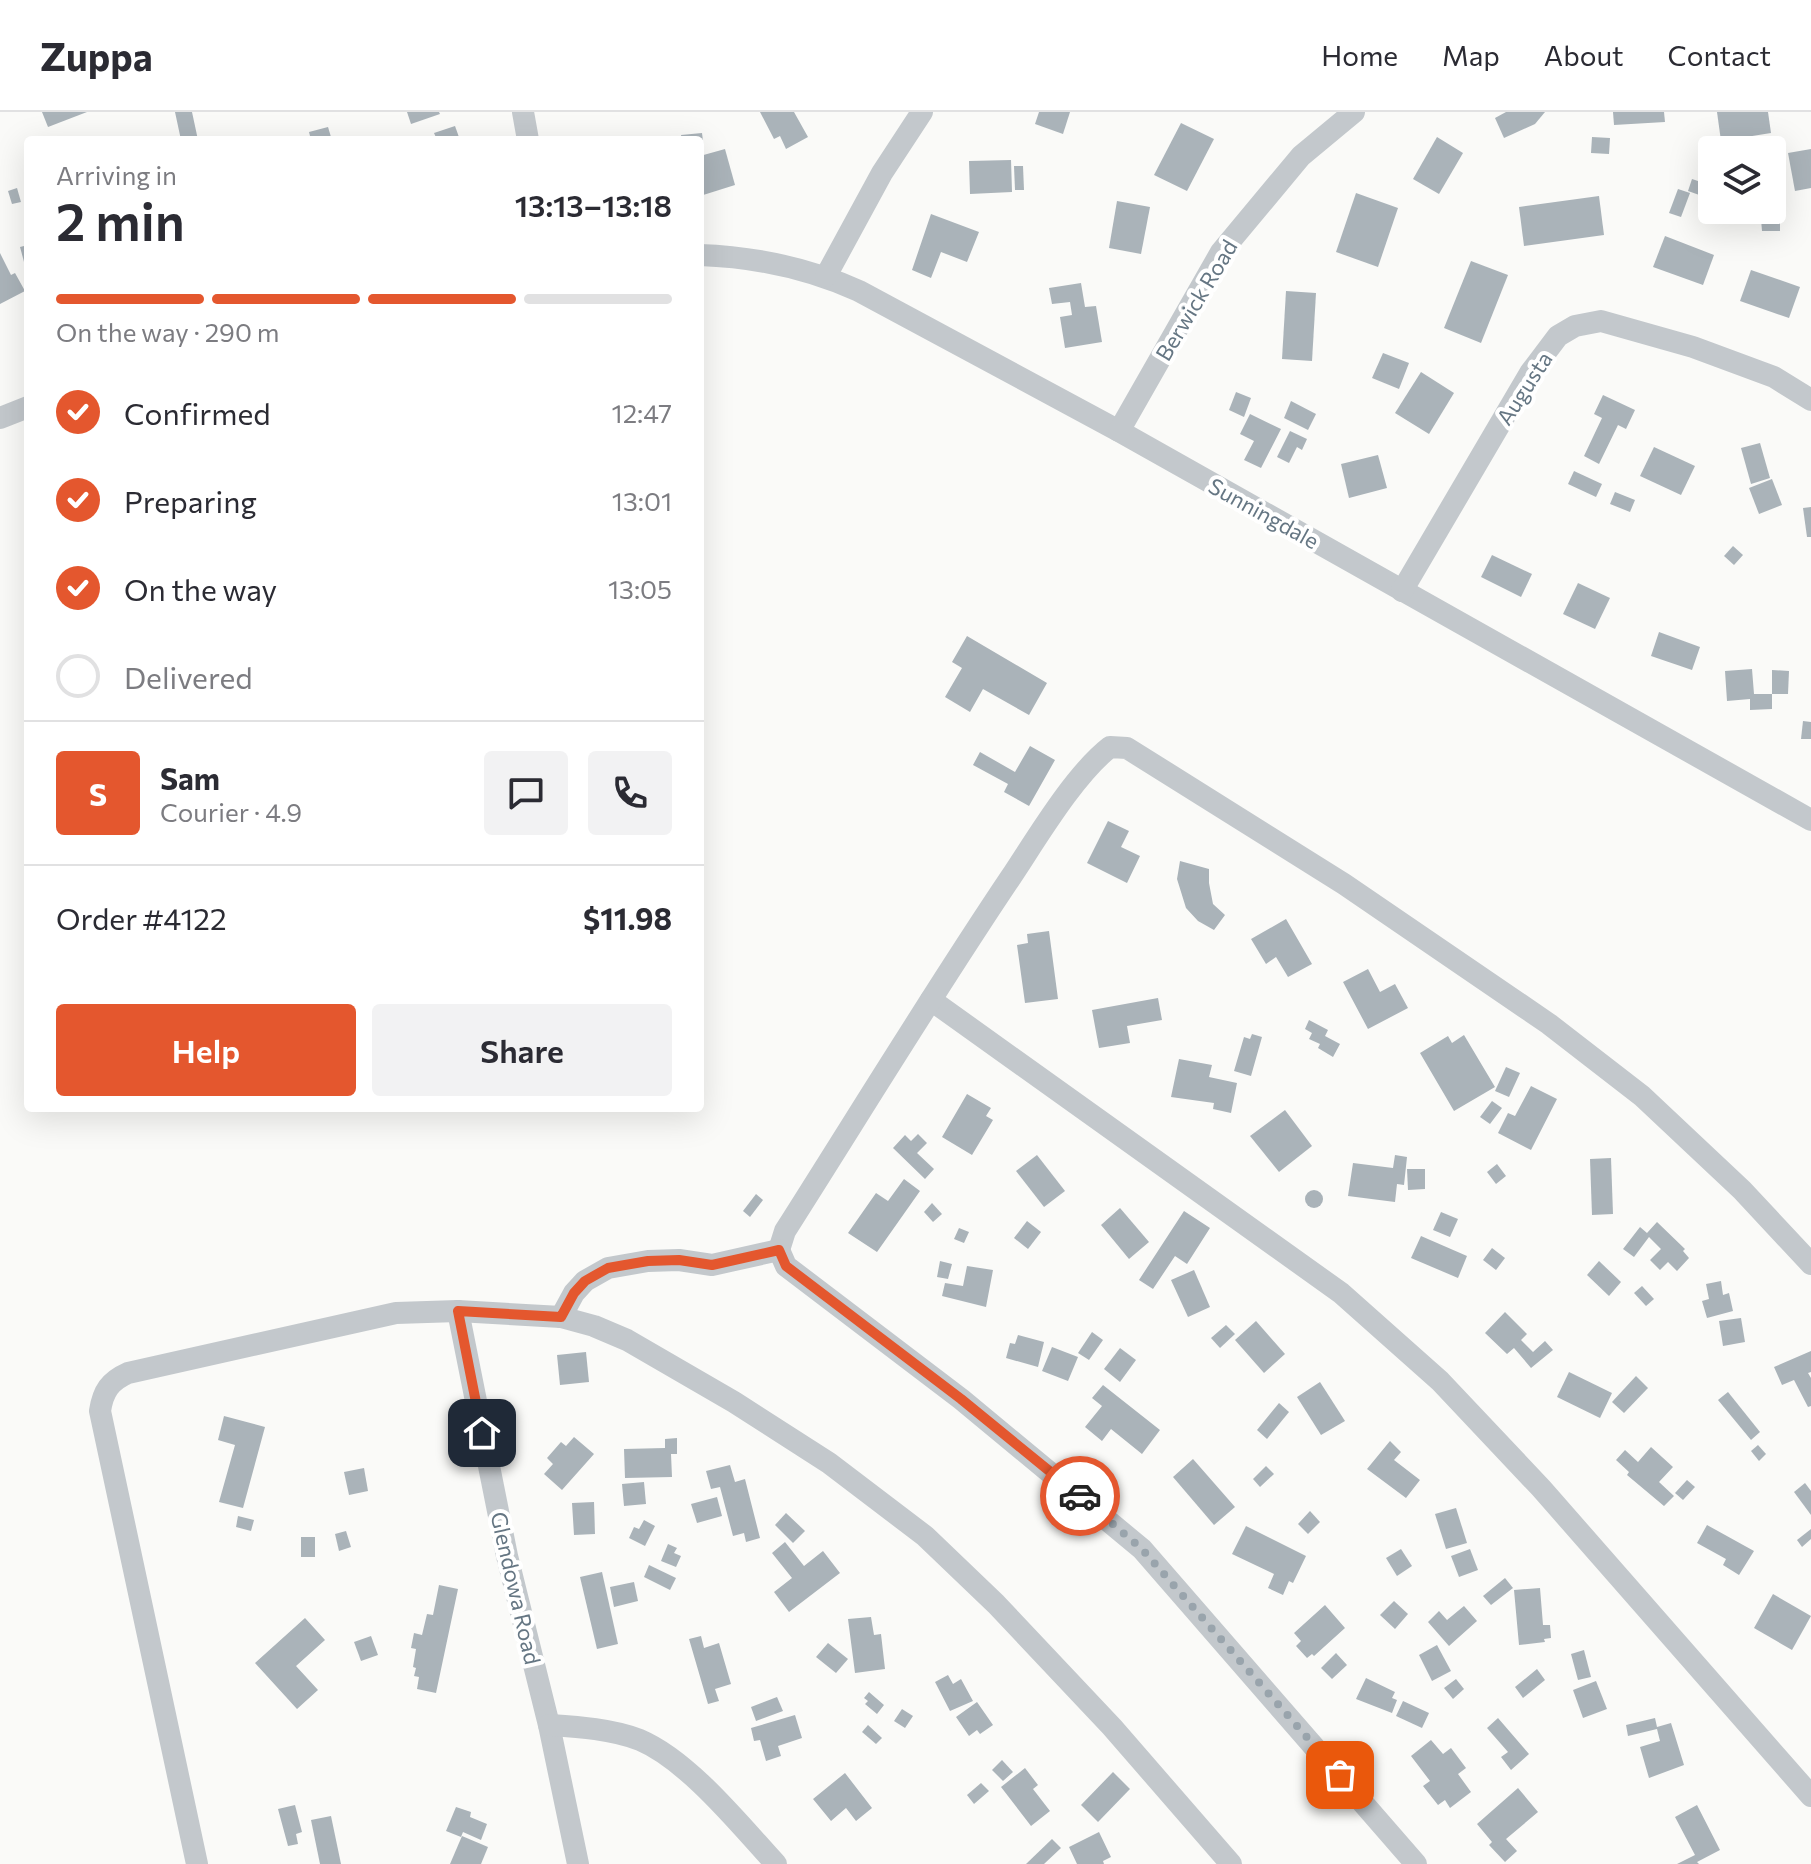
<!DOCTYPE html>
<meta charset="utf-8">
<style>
body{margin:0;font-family:Commissioner,sans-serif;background:#f2f2f3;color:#2b2b33;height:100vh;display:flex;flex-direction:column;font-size:30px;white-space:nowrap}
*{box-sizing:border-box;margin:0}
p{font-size:26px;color:#7c7c81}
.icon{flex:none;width:44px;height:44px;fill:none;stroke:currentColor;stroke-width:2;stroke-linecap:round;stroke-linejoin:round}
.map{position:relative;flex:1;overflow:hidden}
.drawer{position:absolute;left:24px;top:24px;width:680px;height:976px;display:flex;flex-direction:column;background:#fff;border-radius:8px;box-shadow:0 8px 32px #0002}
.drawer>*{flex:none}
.tools{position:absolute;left:1698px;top:24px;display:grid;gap:16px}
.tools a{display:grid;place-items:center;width:88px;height:88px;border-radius:8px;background:#fff;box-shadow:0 8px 32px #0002;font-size:40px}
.pin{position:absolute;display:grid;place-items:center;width:68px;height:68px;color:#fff;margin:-34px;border-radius:16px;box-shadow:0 4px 12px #0006}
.courier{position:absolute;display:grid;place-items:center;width:80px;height:80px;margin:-40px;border:6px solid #e4572e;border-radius:50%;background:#fff;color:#222;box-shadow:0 2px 10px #0007}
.overview em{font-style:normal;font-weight:600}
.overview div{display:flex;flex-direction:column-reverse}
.overview{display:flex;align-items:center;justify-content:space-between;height:136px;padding:0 32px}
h1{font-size:52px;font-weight:600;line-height:60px}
.bar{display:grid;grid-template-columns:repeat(4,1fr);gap:12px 8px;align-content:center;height:96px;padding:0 32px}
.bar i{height:10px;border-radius:6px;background:#e1e1e2}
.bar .current{background:#e4572e}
.bar p{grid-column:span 4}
.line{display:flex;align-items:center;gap:20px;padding:0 32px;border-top:2px solid #e1e1e2}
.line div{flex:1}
.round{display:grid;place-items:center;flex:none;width:84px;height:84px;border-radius:8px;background:#f2f2f3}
ol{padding:0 32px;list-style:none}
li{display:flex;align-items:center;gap:24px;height:88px}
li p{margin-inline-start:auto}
li .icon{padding:8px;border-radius:50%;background:#e4572e;color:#fff;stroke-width:4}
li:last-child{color:#7c7c81}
li i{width:44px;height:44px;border:4px solid #e1e1e2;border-radius:50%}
.cta{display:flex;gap:16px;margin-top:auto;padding:16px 32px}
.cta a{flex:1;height:92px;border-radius:8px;background:#e4572e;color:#fff;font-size:32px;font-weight:600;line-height:92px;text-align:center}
.cta a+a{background:#f2f2f3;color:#2b2b33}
header{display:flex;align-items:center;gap:48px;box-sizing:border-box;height:112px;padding:0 40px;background:#fff;border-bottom:2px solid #e1e1e2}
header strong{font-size:38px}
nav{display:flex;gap:44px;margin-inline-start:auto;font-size:28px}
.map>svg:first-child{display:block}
.building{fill:#aab3b9}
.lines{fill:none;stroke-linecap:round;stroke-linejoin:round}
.minor{stroke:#c3c8cc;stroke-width:22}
.done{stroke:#99a4ac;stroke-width:8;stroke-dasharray:0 14.4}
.route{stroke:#e4572e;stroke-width:10}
.labels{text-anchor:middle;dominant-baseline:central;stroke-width:8;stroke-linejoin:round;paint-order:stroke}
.street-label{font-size:22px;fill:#657683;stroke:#fff}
</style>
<header>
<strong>Zuppa</strong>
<nav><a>Home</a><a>Map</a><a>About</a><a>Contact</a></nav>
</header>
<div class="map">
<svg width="1811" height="1752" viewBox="0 0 1811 1752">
<rect width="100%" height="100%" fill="#fafaf8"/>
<g class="building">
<polygon points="42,0 87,0 48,15"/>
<polygon points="175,0 192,0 198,28 181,28"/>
<polygon points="407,0 439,0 440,2 411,12"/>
<polygon points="760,0 794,0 808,25 786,37 780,24 774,27"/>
<polygon points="1039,0 1070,0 1063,22 1035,12"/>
<polygon points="1506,0 1545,0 1535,12 1504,26 1495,6"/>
<polygon points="1613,0 1664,0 1665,10 1614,13"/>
<polygon points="1717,0 1768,0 1771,21 1721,29"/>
<polygon points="1181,11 1214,27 1187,79 1154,63"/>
<polygon points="455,14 460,28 437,28 434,21"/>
<polygon points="328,15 331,25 311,28 309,20"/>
<polygon points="702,21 704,37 700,38 700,28 682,28 681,23"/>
<polygon points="1437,25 1463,41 1439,82 1413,67"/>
<polygon points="1592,25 1610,26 1609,42 1591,41"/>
<polygon points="725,37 735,73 700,84 700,44"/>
<polygon points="1811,37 1811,76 1795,79 1788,41"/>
<polygon points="1011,48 1012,80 970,82 969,49"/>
<polygon points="1014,54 1023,54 1024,78 1015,78"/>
<polygon points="1692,67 1710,73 1705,85 1688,79"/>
<polygon points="17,76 21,90 12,92 8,79"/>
<polygon points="1678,77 1690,81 1681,105 1669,101"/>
<polygon points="1356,81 1398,96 1378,155 1336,140"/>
<polygon points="1599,84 1604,123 1524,134 1519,95"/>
<polygon points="1117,89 1150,95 1141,142 1109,136"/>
<polygon points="931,102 979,120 967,150 941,140 931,166 912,158"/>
<polygon points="1761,107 1780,107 1780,119 1762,119"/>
<polygon points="1665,124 1714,143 1703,173 1653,155"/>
<polygon points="28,133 28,160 27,161 20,135"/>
<polygon points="0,141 11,163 15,161 25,179 0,192"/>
<polygon points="1471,149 1508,163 1481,231 1444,216"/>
<polygon points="1751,158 1800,175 1789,206 1740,189"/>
<polygon points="1081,171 1085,195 1096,194 1102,230 1065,236 1060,205 1072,203 1070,190 1052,192 1049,176"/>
<polygon points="1286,179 1316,181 1312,249 1282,247"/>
<polygon points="1383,241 1409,251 1399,277 1372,266"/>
<polygon points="1421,260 1454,281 1429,322 1395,301"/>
<polygon points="1236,280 1251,286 1244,305 1229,298"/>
<polygon points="1603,283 1635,298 1626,317 1618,313 1599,352 1584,344 1602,306 1594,302"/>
<polygon points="1291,289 1316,302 1308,318 1284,306"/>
<polygon points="1250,302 1281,317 1261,356 1244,348 1254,329 1240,322"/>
<polygon points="1290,319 1307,327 1302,338 1297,335 1289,351 1277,345"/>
<polygon points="1760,331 1770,366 1751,372 1741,336"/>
<polygon points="1654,335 1695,354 1681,383 1640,364"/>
<polygon points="1378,343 1387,376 1349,386 1341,352"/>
<polygon points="1574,359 1602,372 1596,385 1568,372"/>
<polygon points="1772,367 1782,393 1759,402 1749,376"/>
<polygon points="1615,380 1635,388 1630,400 1610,392"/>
<polygon points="1811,395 1811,425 1807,425 1803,396"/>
<polygon points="1733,434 1743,443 1734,453 1724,444"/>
<polygon points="1492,443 1532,462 1521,485 1481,465"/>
<polygon points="1578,471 1610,486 1595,517 1563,502"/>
<polygon points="1659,520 1700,535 1692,558 1651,544"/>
<polygon points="967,524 1047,571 1029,603 983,577 970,600 945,585 962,556 952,550"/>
<polygon points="1752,557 1754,582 1772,582 1772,597 1750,598 1750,587 1727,589 1725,559"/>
<polygon points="1772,558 1789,559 1788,582 1772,582"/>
<polygon points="1803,609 1811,610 1811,627 1801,627"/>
<polygon points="1030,634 1055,648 1029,694 1004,680 1008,672 973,653 980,640 1015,660"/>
<polygon points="1108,709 1129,719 1121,735 1140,744 1127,771 1087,751"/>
<polygon points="1180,749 1209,757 1209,771 1213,792 1225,803 1214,818 1198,809 1186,796 1177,767"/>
<polygon points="1286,807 1312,852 1288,865 1276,845 1266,852 1251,827"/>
<polygon points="1049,819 1058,887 1025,891 1017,833 1028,831 1027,822"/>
<polygon points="1368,857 1380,880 1395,872 1408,896 1368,917 1343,870"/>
<polygon points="1158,886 1162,908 1127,914 1130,931 1099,936 1092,898"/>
<polygon points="1309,908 1328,918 1325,924 1340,932 1333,945 1318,936 1320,932 1309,927 1312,921 1305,917"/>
<polygon points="1252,922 1262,925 1251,964 1234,959 1244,925 1250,927"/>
<polygon points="1464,923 1495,975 1454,999 1420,941 1448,924 1452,931"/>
<polygon points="1179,947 1212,953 1209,965 1237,971 1231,1001 1213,997 1214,991 1171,985"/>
<polygon points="1506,955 1520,961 1509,985 1495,979"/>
<polygon points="1531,974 1557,987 1531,1038 1498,1021 1508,1001 1515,1004"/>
<polygon points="967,982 991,996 986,1004 993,1008 972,1043 942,1025"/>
<polygon points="1492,989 1502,996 1490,1012 1480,1005"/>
<polygon points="1285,998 1312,1034 1279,1060 1250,1024"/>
<polygon points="918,1022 927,1031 917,1041 934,1057 925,1067 893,1036 905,1023 911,1029"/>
<polygon points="1037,1043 1065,1079 1044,1095 1016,1059"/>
<polygon points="1395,1043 1407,1045 1404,1073 1397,1072 1395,1090 1348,1084 1353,1051 1393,1056"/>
<polygon points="1611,1046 1613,1102 1592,1103 1590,1047"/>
<polygon points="1497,1052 1506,1064 1496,1072 1487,1060"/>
<polygon points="1407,1057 1425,1057 1425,1077 1408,1078"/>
<polygon points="904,1067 920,1079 877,1140 848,1121 876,1081 888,1089"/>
<circle cx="1314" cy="1087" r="9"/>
<polygon points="756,1082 763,1088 750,1105 743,1099"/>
<polygon points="932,1091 942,1102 933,1110 924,1100"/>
<polygon points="1120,1096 1149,1130 1129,1147 1101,1113"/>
<polygon points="1184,1099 1210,1116 1187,1152 1175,1144 1153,1177 1139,1168"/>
<polygon points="1441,1100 1458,1107 1450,1125 1433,1118"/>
<polygon points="1027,1109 1041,1120 1028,1137 1014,1126"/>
<polygon points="1657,1110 1685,1137 1683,1139 1689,1146 1677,1159 1668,1150 1660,1158 1650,1148 1661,1137 1649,1125 1634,1145 1623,1137 1640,1115 1647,1121"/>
<polygon points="959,1116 969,1120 964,1131 954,1127"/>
<polygon points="1421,1124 1467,1144 1458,1166 1411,1146"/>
<polygon points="1492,1136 1505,1146 1496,1158 1483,1148"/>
<polygon points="940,1149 952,1152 948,1167 937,1165"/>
<polygon points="1599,1149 1621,1170 1609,1184 1587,1163"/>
<polygon points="967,1154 993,1158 986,1195 942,1184 945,1171 963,1174"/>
<polygon points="1194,1158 1210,1195 1188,1205 1171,1168"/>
<polygon points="1721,1169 1723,1183 1729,1181 1733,1199 1707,1206 1702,1189 1709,1187 1706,1172"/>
<polygon points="1642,1174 1654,1187 1646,1194 1634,1181"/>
<polygon points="1505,1200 1527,1222 1521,1228 1533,1240 1545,1229 1553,1238 1531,1256 1514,1236 1507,1242 1485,1221"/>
<polygon points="1741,1206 1745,1230 1723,1234 1719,1209"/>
<polygon points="1256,1209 1285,1242 1264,1261 1235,1228"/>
<polygon points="1226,1213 1235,1222 1220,1236 1211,1226"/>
<polygon points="1092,1220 1103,1228 1089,1248 1078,1241"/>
<polygon points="1018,1223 1044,1230 1038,1255 1006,1246 1010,1231 1015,1232"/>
<polygon points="1052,1235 1078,1245 1068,1269 1042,1259"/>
<polygon points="1120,1236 1136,1248 1120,1270 1104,1257"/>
<polygon points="1811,1239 1811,1260 1808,1261 1811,1266 1811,1294 1808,1295 1794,1268 1782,1273 1774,1255"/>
<polygon points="586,1240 589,1270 560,1273 557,1243"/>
<polygon points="1569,1260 1612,1281 1600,1306 1557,1285"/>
<polygon points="1636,1264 1648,1276 1624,1301 1612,1290"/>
<polygon points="1320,1270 1345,1309 1321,1323 1297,1285"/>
<polygon points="1103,1273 1160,1318 1142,1342 1111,1317 1102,1329 1085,1315 1102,1294 1092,1286"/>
<polygon points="1728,1280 1760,1320 1751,1328 1718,1288"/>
<polygon points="1279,1291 1289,1300 1267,1327 1257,1318"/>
<polygon points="224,1304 265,1315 243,1396 219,1390 235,1333 218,1328"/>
<polygon points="574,1325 594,1342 562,1378 544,1362 553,1352 547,1346 561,1330 566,1334"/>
<polygon points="677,1326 677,1342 671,1342 672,1365 625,1366 624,1337 665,1336 665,1327"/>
<polygon points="1390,1329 1401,1340 1394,1348 1420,1368 1406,1386 1367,1357"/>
<polygon points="1758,1333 1766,1342 1759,1349 1751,1339"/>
<polygon points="1651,1335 1673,1355 1659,1370 1674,1384 1664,1394 1627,1363 1629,1360 1616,1348 1625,1338 1638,1350"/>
<polygon points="1193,1347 1235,1395 1214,1413 1173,1365"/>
<polygon points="730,1353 735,1370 745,1367 760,1426 746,1430 744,1421 733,1424 720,1375 711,1377 706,1359"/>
<polygon points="1266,1354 1274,1362 1260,1375 1253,1367"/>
<polygon points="364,1356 368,1379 349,1383 344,1360"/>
<polygon points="1687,1368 1695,1375 1683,1388 1675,1381"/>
<polygon points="644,1370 646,1392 624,1394 622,1372"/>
<polygon points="1805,1371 1811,1379 1811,1403 1794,1380"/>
<polygon points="717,1385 722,1404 697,1411 691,1392"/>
<polygon points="594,1390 595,1422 574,1423 572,1391"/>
<polygon points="1456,1396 1467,1431 1446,1437 1435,1402"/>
<polygon points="1310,1399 1320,1410 1308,1422 1298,1412"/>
<polygon points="786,1401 805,1419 793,1431 775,1413"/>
<polygon points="238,1404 254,1408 251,1419 236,1415"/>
<polygon points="644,1408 655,1414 645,1434 629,1426 634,1415 639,1417"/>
<polygon points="1707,1413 1754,1439 1739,1463 1723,1453 1726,1447 1697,1431"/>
<polygon points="1246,1414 1306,1444 1293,1471 1289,1469 1283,1483 1268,1476 1274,1462 1232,1442"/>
<polygon points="1811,1417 1811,1427 1802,1435 1797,1428"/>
<polygon points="346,1419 351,1435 339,1439 335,1422"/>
<rect x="301" y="1425" width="14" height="20"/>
<polygon points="785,1430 804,1454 823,1439 840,1461 789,1500 774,1480 792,1466 772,1441"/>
<polygon points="668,1432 677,1436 674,1441 681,1444 676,1455 661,1449"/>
<polygon points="1401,1437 1412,1454 1397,1464 1386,1446"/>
<polygon points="1470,1437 1478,1458 1459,1465 1451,1444"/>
<polygon points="649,1453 676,1466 670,1478 644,1465"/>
<polygon points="602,1460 618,1532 597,1537 580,1465"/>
<polygon points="1505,1466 1513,1476 1491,1493 1483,1484"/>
<polygon points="634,1470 638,1489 614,1495 610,1475"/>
<polygon points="439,1473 458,1477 436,1581 417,1577 419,1565 414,1564 416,1556 413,1555 416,1537 411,1536 414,1521 422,1523 427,1502 433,1503"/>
<polygon points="1540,1476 1543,1513 1550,1513 1551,1526 1544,1527 1545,1530 1519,1533 1514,1478"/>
<polygon points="1773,1482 1811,1504 1792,1538 1754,1516"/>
<polygon points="1394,1489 1408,1502 1395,1517 1380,1503"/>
<polygon points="1325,1493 1345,1516 1314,1544 1312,1542 1307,1546 1296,1534 1301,1529 1294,1521"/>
<polygon points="1464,1494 1477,1509 1449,1534 1428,1510 1439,1499 1447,1508"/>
<polygon points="871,1505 874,1523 881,1522 885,1557 855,1561 848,1507"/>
<polygon points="305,1506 325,1528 296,1554 318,1578 297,1597 255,1551"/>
<polygon points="371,1524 378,1543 361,1549 354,1530"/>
<polygon points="701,1524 704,1536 719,1531 731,1572 715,1577 719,1589 708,1592 689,1527"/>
<polygon points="828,1531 848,1547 836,1561 816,1545"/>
<polygon points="1437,1533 1451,1559 1432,1569 1419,1543"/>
<polygon points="1584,1538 1591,1565 1578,1568 1571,1542"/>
<polygon points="1336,1541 1347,1553 1332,1567 1321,1556"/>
<polygon points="1537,1557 1545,1568 1523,1586 1515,1575"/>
<polygon points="948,1563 953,1572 961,1567 973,1589 950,1599 935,1570"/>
<polygon points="1366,1566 1395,1580 1392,1586 1397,1588 1392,1601 1356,1587"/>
<polygon points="1456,1567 1464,1577 1453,1587 1444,1576"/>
<polygon points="1596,1569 1607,1597 1583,1606 1573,1578"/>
<polygon points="869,1580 884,1593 877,1602 865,1592 868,1589 864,1586"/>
<polygon points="777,1585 783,1599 756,1609 751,1595"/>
<polygon points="1403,1589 1429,1601 1422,1616 1396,1604"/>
<polygon points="977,1590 993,1613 980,1622 977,1618 969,1624 956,1605"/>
<polygon points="902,1597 913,1604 905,1616 894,1609"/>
<polygon points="795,1603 802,1626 778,1634 781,1644 766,1649 760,1628 754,1629 751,1616"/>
<polygon points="1498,1606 1529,1642 1511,1658 1501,1645 1508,1640 1487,1616"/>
<polygon points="1655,1606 1657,1615 1671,1611 1684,1653 1649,1666 1640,1635 1660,1629 1657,1617 1628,1624 1626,1613"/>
<polygon points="868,1613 882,1626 876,1632 862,1620"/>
<polygon points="1431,1628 1443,1642 1451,1636 1466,1656 1458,1662 1471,1680 1450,1696 1445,1688 1438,1693 1423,1674 1430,1669 1411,1644"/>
<polygon points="1002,1648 1013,1660 1003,1669 992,1658"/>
<polygon points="1025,1656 1038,1673 1033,1677 1050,1699 1031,1714 1001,1675"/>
<polygon points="1113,1660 1130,1677 1098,1710 1081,1693"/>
<polygon points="845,1661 872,1696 856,1709 846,1696 831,1709 813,1687"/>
<polygon points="981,1671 989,1679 974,1692 967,1683"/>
<polygon points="1518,1676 1538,1700 1506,1727 1517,1739 1505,1750 1489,1733 1492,1730 1477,1712"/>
<polygon points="295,1693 302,1720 296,1722 298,1732 288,1734 278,1697"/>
<polygon points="1697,1693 1720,1738 1697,1750 1699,1752 1677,1752 1695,1743 1675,1705"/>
<polygon points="456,1695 471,1700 470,1705 487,1712 481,1728 463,1720 461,1725 446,1719"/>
<polygon points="331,1704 341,1752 320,1752 311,1708"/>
<polygon points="1099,1720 1111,1745 1103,1749 1104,1752 1077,1752 1069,1735"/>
<polygon points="462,1724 488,1735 481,1752 450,1752"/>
<polygon points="1052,1727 1061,1736 1044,1752 1026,1752"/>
</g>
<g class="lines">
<g class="minor">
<polyline points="523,0 528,28"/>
<path d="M700 143C756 145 808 156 859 179L1119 319 1811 708"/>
<polyline points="826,164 882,61 922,0"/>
<polyline points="0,306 28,295"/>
<polyline points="1119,319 1221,140 1301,44 1354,0"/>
<polyline points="1402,479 1530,261 1558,224 1575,214 1601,209 1693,235 1774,265 1811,288"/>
<polyline points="931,888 1341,1181 1440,1269 1541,1376 1811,1684"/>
<path d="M779 1138 785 1119C860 1001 933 881 1011 765 1037 726 1074 663 1110 635L1127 636 1344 772 1549 912 1642 984 1742 1078 1811 1152"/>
<polyline points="779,1138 786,1154 961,1287 1142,1437 1416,1752"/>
<polyline points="458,1199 507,1444 549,1613 578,1752"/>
<polyline points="561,1205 574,1181 585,1169 608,1156 648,1149 679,1148 712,1153 779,1138"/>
<path d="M549 1613C579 1615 611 1617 640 1628 689 1649 740 1713 776 1752"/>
<path d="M197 1752 100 1299C103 1279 110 1269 128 1261L396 1201 458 1199 561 1205 594 1214 627 1228 734 1290 829 1351 925 1424 996 1492 1112 1615 1231 1752"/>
</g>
</g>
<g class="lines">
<polyline class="done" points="1080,1384 1142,1437 1340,1663"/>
<polyline class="route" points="482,1321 458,1199 561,1205 574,1181 585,1169 608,1156 648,1149 679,1148 712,1153 779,1138 786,1154 961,1287 1080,1384"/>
</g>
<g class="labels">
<g class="street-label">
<text transform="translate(1196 188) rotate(-59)">Berwick Road</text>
<text transform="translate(1524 276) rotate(-57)">Augusta</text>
<text transform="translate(1264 401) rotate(29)">Sunningdale</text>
<text transform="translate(516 1476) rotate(77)">Glendowa Road</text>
</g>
</g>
</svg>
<div class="tools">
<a><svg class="icon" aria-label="layers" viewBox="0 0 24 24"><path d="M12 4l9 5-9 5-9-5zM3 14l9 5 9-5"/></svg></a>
</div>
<div class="pin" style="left:1340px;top:1663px;background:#ea580c"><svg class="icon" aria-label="bag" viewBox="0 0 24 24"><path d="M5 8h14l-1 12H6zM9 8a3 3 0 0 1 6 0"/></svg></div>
<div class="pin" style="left:482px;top:1321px;background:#1f2937"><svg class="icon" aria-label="home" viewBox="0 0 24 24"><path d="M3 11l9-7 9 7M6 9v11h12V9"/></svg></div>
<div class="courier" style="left:1080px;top:1384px"><svg class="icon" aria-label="car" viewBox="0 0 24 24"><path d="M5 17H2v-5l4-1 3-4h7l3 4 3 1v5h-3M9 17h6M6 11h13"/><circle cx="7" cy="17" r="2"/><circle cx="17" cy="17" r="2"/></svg></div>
<section class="drawer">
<div class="overview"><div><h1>2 min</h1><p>Arriving in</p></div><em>13:13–13:18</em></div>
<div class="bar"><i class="current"></i><i class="current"></i><i class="current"></i><i></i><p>On the way · 290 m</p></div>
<ol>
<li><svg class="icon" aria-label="check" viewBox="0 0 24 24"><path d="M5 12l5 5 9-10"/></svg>Confirmed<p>12:47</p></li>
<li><svg class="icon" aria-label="check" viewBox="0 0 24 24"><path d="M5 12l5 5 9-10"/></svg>Preparing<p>13:01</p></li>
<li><svg class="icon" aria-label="check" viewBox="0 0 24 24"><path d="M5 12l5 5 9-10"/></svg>On the way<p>13:05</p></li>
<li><i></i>Delivered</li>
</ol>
<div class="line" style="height:144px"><b class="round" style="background:#e4572e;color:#fff">S</b><div><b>Sam</b><p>Courier · 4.9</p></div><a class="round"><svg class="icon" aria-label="chat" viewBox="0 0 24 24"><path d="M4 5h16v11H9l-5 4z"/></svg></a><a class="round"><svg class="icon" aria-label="phone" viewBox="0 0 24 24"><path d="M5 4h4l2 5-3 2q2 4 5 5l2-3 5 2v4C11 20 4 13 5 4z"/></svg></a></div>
<div class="line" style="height:104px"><div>Order #4122</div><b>$11.98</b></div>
<div class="cta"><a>Help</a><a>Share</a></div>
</section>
</div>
